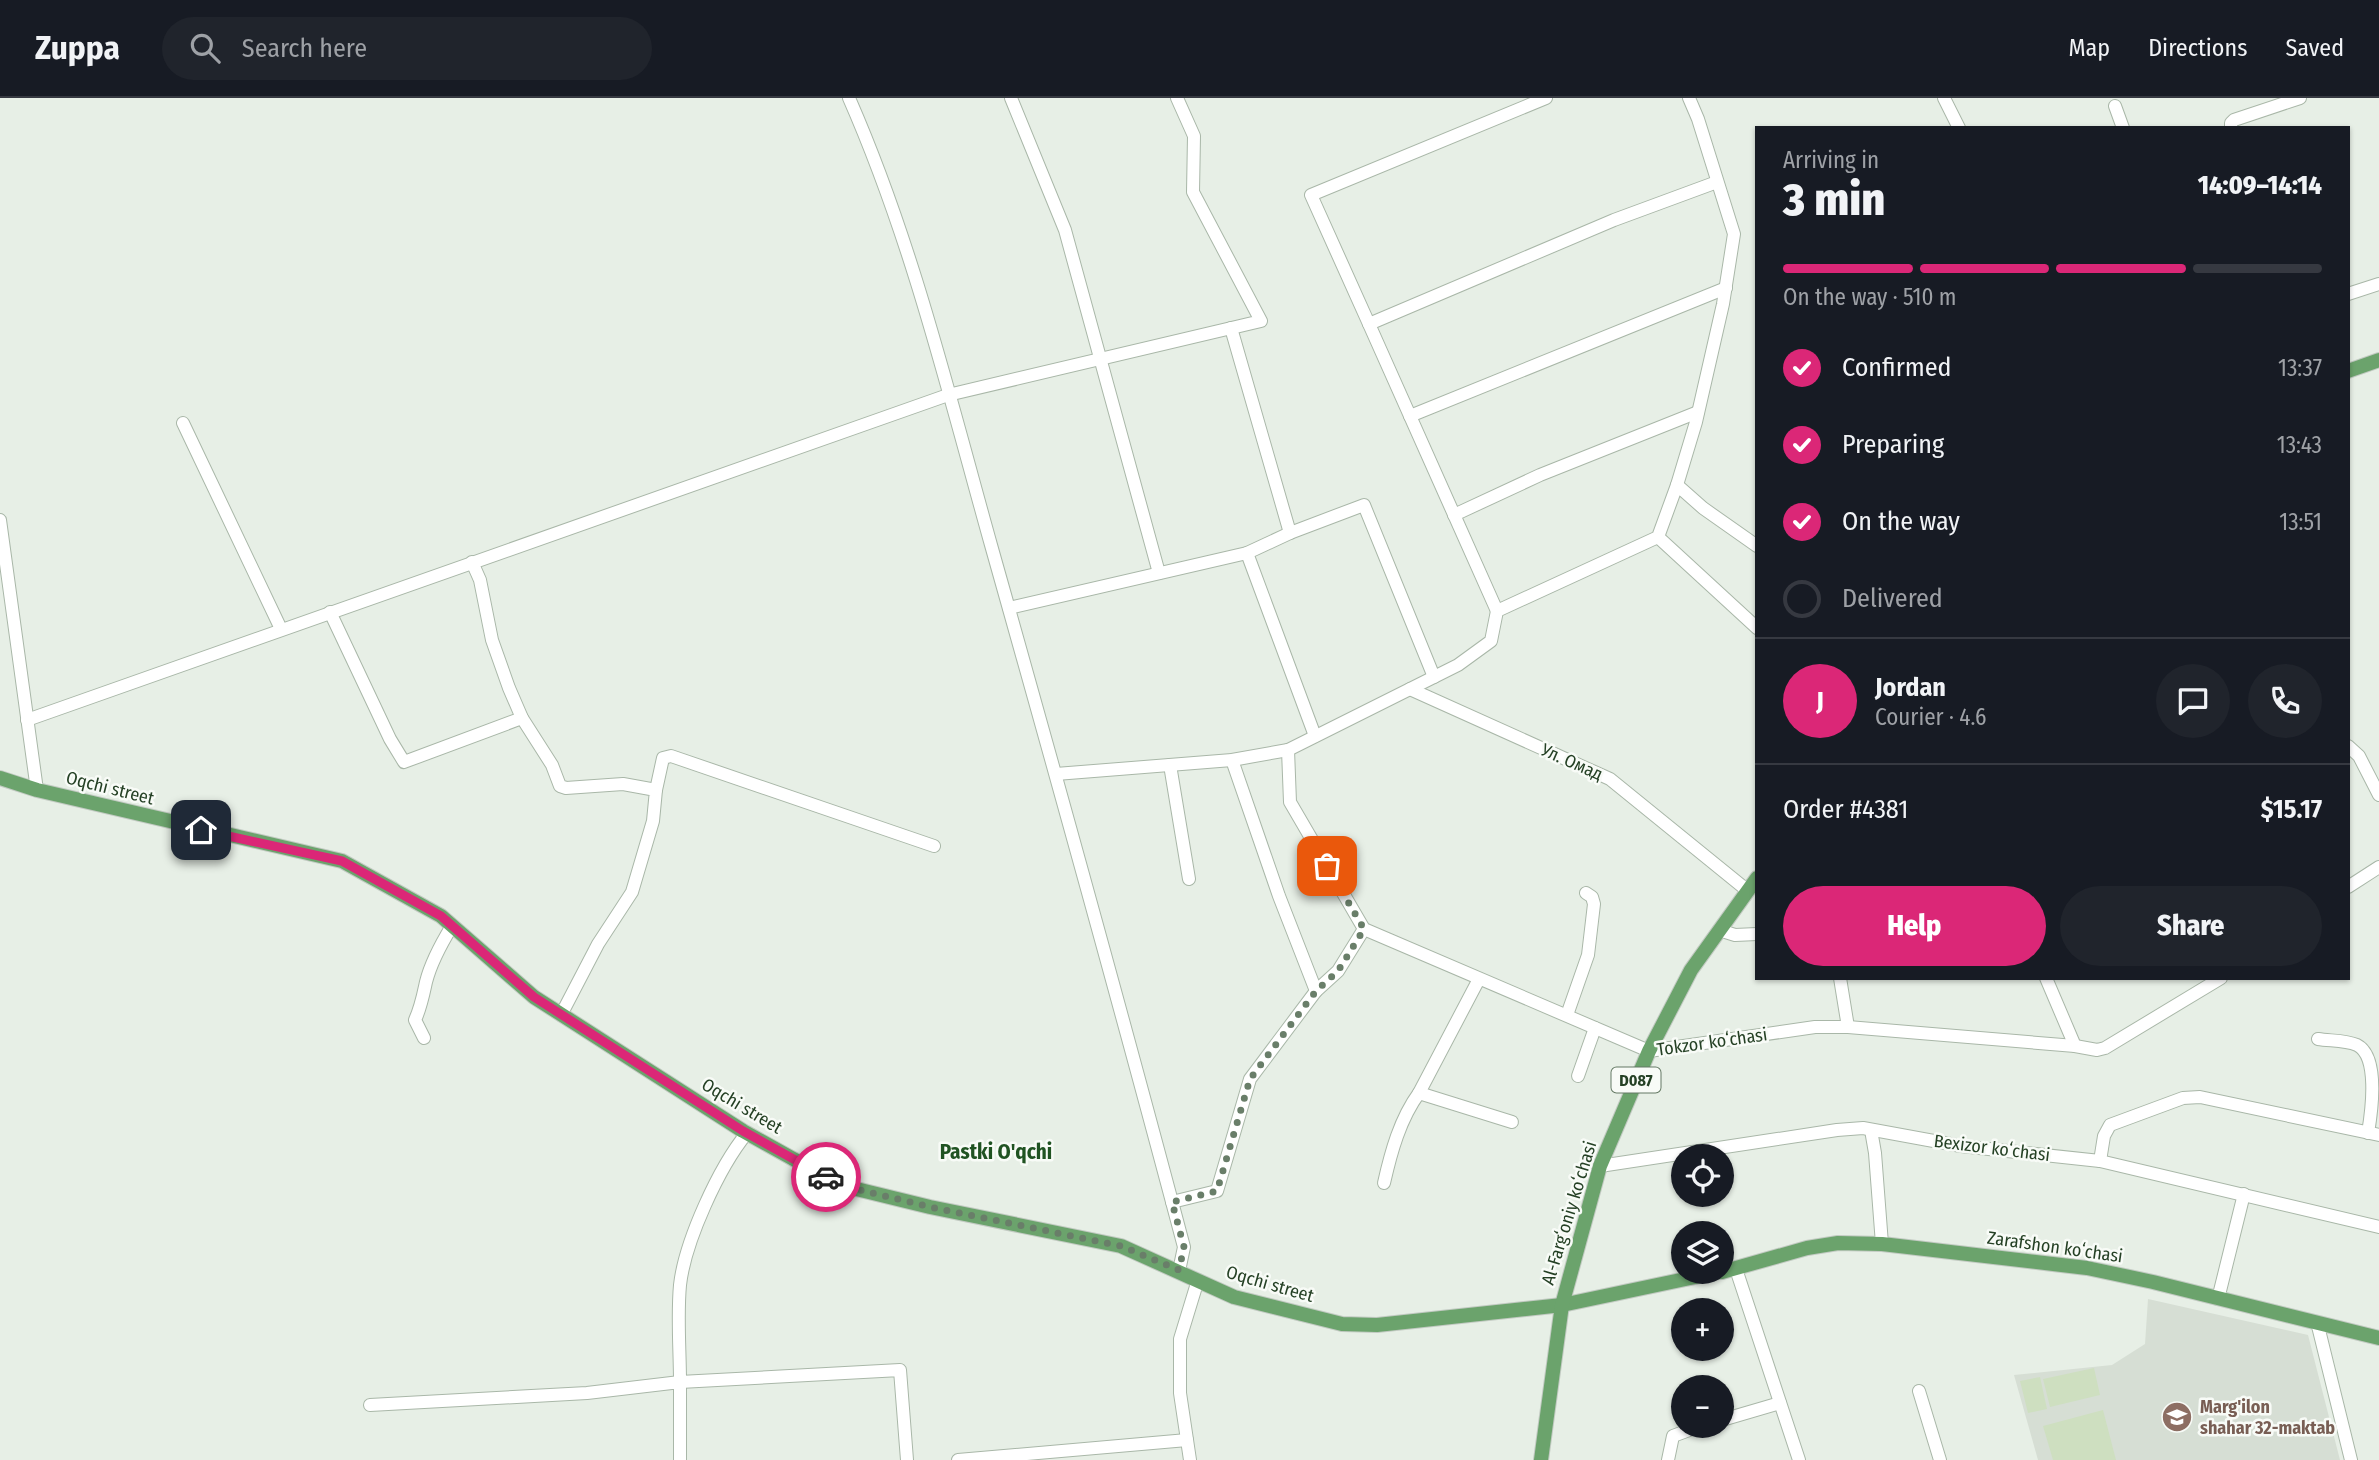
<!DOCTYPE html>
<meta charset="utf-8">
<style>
body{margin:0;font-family:"Fira Sans Condensed",sans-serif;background:#20242c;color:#f1f3f6;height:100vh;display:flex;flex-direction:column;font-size:26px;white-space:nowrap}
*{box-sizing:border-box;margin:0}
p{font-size:23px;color:#9ea1a6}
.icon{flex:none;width:38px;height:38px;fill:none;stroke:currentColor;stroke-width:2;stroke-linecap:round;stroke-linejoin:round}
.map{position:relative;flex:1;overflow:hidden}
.drawer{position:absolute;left:1755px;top:28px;width:595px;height:854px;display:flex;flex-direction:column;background:#171b24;border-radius:0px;box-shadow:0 2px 5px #0004}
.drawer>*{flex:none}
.controls{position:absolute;left:1671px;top:1046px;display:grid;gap:14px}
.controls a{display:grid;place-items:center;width:63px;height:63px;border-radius:50%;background:#171b24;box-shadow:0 2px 5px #0004;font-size:35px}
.pin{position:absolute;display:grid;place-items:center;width:60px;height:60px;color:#fff;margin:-30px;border-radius:14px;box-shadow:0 4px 10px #0006}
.courier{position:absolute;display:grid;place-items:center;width:70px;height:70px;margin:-35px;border:5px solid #db2777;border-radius:50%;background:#fff;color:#222;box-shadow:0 2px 9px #0007}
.headline em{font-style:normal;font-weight:800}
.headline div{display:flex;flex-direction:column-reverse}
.headline{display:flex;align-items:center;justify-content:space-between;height:119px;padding:0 28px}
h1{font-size:46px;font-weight:800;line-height:52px}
.bar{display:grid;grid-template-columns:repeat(4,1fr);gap:10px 7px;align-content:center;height:84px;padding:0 28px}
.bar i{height:9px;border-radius:5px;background:#363941}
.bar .current{background:#db2777}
.bar p{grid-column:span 4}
.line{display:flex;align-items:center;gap:18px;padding:0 28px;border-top:2px solid #363941}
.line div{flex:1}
.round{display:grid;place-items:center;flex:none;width:74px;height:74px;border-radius:37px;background:#20242c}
ol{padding:0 28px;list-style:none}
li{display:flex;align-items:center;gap:21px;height:77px}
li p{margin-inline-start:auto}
li .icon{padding:7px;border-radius:50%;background:#db2777;color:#fff;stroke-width:4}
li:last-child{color:#9ea1a6}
li i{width:38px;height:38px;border:4px solid #363941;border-radius:50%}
.cta{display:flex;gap:14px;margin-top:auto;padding:14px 28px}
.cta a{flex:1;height:80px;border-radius:42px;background:#db2777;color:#fff;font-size:28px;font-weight:800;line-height:80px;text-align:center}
.cta a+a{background:#20242c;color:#f1f3f6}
header{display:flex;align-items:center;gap:42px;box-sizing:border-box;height:98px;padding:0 35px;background:#171b24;border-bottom:2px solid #363941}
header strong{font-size:33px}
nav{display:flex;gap:38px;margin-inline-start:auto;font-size:24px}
.search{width:490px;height:63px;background:#20242c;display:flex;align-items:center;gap:18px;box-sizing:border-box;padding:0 24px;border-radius:38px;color:#9ea1a6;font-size:26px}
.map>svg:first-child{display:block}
.built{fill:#d6ded4}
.green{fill:#cedfc0}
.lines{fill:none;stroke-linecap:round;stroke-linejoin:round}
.minor-casing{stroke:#a9b7a8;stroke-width:14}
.major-casing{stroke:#c2cac2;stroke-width:16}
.minor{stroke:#fff;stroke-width:12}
.major{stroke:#6ba36c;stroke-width:14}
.done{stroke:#697e69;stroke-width:7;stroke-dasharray:0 12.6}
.route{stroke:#db2777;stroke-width:9}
.labels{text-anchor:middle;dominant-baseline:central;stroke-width:5;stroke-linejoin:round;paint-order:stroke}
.shield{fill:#f8fbf7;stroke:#647964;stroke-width:2}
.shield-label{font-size:16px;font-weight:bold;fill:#254125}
.street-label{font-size:18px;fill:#254125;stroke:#f8fbf7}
.education-label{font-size:18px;font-weight:bold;fill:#785e54;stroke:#f8fbf7;text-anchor:start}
.quarter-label{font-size:21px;font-weight:bold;fill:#205322;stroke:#f8fbf7}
</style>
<header>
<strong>Zuppa</strong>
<div class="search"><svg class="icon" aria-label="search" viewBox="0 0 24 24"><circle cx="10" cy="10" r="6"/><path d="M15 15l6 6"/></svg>Search here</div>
<nav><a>Map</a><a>Directions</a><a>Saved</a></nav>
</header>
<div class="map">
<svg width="2379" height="1362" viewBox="0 0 2379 1362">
<rect width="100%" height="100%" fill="#e7efe6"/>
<polygon class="built" points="2148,1201 2308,1237 2340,1362 2038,1362 2014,1277 2112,1267 2145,1246"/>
<g class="green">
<polygon points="2094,1270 2100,1297 2050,1309 2043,1281"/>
<polygon points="2040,1279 2047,1311 2028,1315 2020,1283"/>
<polygon points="2103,1312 2116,1362 2053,1362 2043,1328"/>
</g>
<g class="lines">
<g class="minor-casing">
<g id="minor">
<path d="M849 0C912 143 949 297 991 447 1057 681 1122 915 1184 1149L1179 1173"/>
<polyline points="1011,0 1065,132 1159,475"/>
<polyline points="1546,0 1311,97 1369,226 1614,122 1717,84"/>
<polyline points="1944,0 1959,30"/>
<polyline points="2115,8 2123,30"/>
<polyline points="2231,30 2231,25 2234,22 2300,0"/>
<polyline points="2348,196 2379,186"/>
<polyline points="1369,226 1497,513"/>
<polyline points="1231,230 1290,435"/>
<polyline points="1410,318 1726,190"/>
<polyline points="183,325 281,531"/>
<polyline points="1677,387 1696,324 1723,206 1734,136 1698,21 1689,0"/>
<polyline points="1454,417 1540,377 1698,314"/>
<polyline points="0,422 37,692"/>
<polyline points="1658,439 1757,530"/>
<polyline points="1247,455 1290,435 1364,407 1434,579"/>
<polyline points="472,464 480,482 492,542 509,590 522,620 552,667 560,688 566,690 623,686 656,692 653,723 632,794 598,846 561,917"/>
<polyline points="1009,510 1247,455 1315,638"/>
<polyline points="330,514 390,641 404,664 522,620"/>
<polyline points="1410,591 1610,681 1748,793"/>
<polyline points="27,622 948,297 1261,223 1193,94 1194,38 1177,0"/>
<polyline points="2348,648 2359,658 2379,697"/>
<polyline points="1288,652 1290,704 1364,831 1649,953 1815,929 1848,929 2075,948 2097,952 2105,950 2221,880"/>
<polyline points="1232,662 1279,798 1316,893 1338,873 1364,831"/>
<polyline points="1170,667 1189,781"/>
<polyline points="1056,676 1232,662 1288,652 1458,567 1491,543 1497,513 1658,439 1677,387 1703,410 1757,448"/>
<polyline points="656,692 663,660 671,658 934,748"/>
<polyline points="2348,789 2379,769"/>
<polyline points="1719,832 1735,837 1757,836"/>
<polyline points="1840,880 1848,929"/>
<polyline points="2046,880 2075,948"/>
<polyline points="1567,917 1588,857 1594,806 1592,799 1586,795"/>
<path d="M424 940 415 922C421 909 423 898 426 884 431 864 441 846 452 828"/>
<path d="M2318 941C2330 943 2345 942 2357 947 2379 958 2372 1011 2368 1035"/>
<polyline points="1578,978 1595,930"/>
<polyline points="1419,995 1479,881"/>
<polyline points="1871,1032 1875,1055 1882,1146"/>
<path d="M747 1035C719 1069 685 1143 680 1187 677 1219 680 1252 680 1284L900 1272 907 1362"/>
<polyline points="2100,1063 2104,1038 2110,1027 2183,1000 2200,999 2379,1037"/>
<polyline points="1600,1068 1837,1032 1863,1030 1961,1048 2100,1063 2379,1129"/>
<path d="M1384 1085C1391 1054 1400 1021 1419 995L1512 1024"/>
<polyline points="1172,1104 1217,1093 1250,981 1316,893"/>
<polyline points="1736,1171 1799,1362"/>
<polyline points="2218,1201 2244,1096"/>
<polyline points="2317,1224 2351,1362"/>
<polyline points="1919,1293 1940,1362"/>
<polyline points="370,1307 587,1295 680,1284 680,1362"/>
<polyline points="1722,1322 1780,1305"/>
<polyline points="958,1362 1187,1342"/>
<polyline points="1190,1362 1180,1295 1180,1241 1198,1182"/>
<polyline points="1668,1362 1673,1338 1700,1328"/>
</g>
</g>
<g class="major-casing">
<g id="major">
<polyline points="2348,273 2379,262"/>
<polyline points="0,680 37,692 342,763 441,818 534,899 743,1033 840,1087 930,1109 1121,1148 1234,1199 1342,1226 1377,1227 1562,1207 1719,1174"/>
<polyline points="1722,1174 1807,1150 1838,1145 1882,1146 2087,1170 2153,1184 2379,1240"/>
<polyline points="1541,1362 1562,1207 1600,1068 1649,953 1691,872 1757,780"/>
</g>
</g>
<use href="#minor" class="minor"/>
<use href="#major" class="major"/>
</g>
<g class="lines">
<polyline class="done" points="826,1079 840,1087 930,1109 1121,1148 1179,1172 1184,1149 1172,1104 1217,1093 1250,981 1316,893 1338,873 1364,831 1327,768"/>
<polyline class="route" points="201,732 342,763 441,818 534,899 743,1033 826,1079"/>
</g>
<defs>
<g id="school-disc" transform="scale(1.575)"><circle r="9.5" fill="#8d6e63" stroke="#f8fbf7"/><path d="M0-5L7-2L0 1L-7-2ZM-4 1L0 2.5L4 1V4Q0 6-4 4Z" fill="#fff"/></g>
</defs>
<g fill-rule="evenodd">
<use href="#school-disc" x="2177" y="1319"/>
</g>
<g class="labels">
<rect class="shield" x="1611.5" y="969.5" width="49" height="25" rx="5"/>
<g class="shield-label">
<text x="1636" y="982">D087</text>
</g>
<g class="street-label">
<text transform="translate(1572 664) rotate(24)">Ул. Омад</text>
<text transform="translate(110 690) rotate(14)">Oqchi street</text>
<text transform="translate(1712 944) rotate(-8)">Tokzor koʻchasi</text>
<text transform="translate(742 1008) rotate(31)">Oqchi street</text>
<text transform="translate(1992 1050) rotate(7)">Bexizor koʻchasi</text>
<text transform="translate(1569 1115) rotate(-73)">Al-Fargʻoniy koʻchasi</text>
<text transform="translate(2055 1149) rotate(8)">Zarafshon koʻchasi</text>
<text transform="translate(1270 1186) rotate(16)">Oqchi street</text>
</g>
<g class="education-label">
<text x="2200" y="1309">Marg'ilon<tspan x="2200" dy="21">shahar 32-maktab</tspan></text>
</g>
<g class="quarter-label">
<text x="996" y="1054">Pastki O'qchi</text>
</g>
</g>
</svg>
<div class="controls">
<a><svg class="icon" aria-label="locate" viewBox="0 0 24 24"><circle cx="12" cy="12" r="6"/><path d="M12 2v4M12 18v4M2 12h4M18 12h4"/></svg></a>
<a><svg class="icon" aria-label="layers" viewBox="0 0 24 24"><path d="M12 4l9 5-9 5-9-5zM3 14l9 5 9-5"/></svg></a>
<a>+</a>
<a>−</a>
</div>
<div class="pin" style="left:1327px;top:768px;background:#ea580c"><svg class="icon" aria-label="bag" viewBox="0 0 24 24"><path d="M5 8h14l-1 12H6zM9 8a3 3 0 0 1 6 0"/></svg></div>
<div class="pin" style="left:201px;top:732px;background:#1f2937"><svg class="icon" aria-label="home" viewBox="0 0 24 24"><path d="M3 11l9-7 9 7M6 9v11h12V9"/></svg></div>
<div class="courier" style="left:826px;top:1079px"><svg class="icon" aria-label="car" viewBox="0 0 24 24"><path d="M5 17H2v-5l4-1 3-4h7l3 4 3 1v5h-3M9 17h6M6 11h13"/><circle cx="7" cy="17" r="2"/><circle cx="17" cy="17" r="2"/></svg></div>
<section class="drawer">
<div class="headline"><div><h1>3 min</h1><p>Arriving in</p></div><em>14:09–14:14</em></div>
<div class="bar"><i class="current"></i><i class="current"></i><i class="current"></i><i></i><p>On the way · 510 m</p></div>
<ol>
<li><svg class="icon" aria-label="check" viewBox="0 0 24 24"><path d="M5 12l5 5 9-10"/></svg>Confirmed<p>13:37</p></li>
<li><svg class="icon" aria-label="check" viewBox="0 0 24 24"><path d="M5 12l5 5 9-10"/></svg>Preparing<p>13:43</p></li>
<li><svg class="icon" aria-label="check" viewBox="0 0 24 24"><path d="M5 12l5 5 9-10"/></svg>On the way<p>13:51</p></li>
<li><i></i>Delivered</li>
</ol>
<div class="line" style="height:126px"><b class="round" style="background:#db2777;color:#fff">J</b><div><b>Jordan</b><p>Courier · 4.6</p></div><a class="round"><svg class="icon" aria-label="chat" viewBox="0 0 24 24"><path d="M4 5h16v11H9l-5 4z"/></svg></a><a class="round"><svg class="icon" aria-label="phone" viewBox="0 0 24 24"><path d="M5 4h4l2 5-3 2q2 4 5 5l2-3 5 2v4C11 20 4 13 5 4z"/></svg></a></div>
<div class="line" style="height:91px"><div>Order #4381</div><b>$15.17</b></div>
<div class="cta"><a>Help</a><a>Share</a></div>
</section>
</div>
